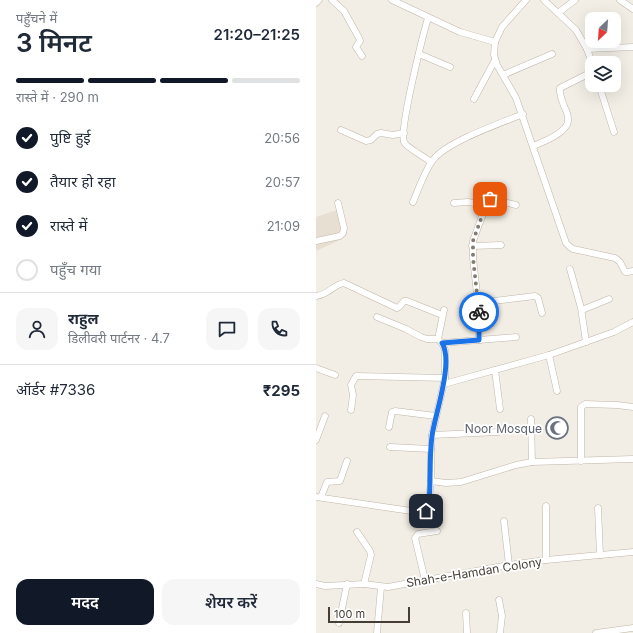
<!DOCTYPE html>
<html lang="hi">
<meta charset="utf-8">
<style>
body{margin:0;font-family:Inter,"Noto Sans Devanagari",sans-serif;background:#f6f6f7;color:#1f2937;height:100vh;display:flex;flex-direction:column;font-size:15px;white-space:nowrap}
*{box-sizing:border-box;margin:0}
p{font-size:13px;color:#747a83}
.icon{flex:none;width:22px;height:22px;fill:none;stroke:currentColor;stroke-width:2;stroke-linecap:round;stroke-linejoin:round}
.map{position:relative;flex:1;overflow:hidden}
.side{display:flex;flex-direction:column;background:#fff;width:316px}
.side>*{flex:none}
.needle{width:26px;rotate:205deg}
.controls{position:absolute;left:269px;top:12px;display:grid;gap:8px}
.controls a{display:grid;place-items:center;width:36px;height:36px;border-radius:8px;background:#fff;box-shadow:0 4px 16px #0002;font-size:20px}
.scale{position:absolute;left:12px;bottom:10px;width:82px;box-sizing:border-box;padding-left:4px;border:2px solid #463e35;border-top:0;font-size:11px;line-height:14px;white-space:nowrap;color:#463e35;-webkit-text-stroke:3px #fff;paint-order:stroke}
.pin{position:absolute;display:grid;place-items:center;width:34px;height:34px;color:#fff;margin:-17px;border-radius:8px;box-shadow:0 2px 6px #0006}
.courier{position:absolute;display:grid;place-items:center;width:40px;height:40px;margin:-20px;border:3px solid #1a73e8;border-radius:50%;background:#fff;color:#222;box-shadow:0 1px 5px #0007}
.summary em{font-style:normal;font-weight:600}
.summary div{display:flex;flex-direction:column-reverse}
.summary{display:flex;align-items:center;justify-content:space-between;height:68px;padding:0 16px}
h1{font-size:26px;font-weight:600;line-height:30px}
.bar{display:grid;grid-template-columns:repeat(4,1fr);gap:6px 4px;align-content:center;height:48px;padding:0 16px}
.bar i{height:5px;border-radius:3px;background:#e0e1e3}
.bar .active{background:#111827}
.bar p{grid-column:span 4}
.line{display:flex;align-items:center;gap:10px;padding:0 16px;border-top:1px solid #e0e1e3}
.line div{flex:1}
.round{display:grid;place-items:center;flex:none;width:42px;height:42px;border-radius:12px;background:#f6f6f7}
ol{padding:0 16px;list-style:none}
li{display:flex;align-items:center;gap:12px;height:44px}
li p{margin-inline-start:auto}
li .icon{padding:4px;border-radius:50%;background:#111827;color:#fff;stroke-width:4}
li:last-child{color:#747a83}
li i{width:22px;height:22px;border:2px solid #e0e1e3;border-radius:50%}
.cta{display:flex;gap:8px;margin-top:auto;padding:8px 16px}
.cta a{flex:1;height:46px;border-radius:12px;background:#111827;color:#fff;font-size:16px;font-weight:600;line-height:46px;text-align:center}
.cta a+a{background:#f6f6f7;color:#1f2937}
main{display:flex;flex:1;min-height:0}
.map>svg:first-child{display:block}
.residential{fill:#e8dfd3}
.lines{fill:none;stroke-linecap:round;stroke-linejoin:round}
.minor-casing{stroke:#bfb5a8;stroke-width:7}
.minor{stroke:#fff;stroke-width:6}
.done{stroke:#837c73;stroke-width:4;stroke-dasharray:0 7.2}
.route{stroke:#1a73e8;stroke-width:5}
.labels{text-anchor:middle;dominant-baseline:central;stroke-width:3.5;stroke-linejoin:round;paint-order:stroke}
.worship-label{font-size:12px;fill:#5b616d;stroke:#fff;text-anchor:end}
.street-label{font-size:12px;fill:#463e35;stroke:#fff}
</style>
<main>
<section class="side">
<div class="summary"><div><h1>3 मिनट</h1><p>पहुँचने में</p></div><em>21:20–21:25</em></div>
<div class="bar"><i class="active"></i><i class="active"></i><i class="active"></i><i></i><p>रास्ते में · 290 m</p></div>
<ol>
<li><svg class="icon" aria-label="check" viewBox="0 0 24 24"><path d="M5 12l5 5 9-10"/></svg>पुष्टि हुई<p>20:56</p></li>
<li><svg class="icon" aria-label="check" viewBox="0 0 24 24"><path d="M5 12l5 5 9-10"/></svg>तैयार हो रहा<p>20:57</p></li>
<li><svg class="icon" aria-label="check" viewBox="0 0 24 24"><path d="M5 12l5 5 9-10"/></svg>रास्ते में<p>21:09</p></li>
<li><i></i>पहुँच गया</li>
</ol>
<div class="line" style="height:72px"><a class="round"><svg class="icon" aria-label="person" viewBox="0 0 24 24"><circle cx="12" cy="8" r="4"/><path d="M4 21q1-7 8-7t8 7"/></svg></a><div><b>राहुल</b><p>डिलीवरी पार्टनर · 4.7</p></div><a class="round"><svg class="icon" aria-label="chat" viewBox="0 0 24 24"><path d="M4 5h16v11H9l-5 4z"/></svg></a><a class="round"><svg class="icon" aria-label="phone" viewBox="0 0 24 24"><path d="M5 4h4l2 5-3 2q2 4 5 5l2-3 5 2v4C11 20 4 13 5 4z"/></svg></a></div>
<div class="line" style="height:52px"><div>ऑर्डर #7336</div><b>₹295</b></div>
<div class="cta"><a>मदद</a><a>शेयर करें</a></div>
</section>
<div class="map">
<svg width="317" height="633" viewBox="0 0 317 633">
<rect width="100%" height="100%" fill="#f3eee5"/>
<polygon class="residential" points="24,209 26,239 0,251 0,217"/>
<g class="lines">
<g class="minor-casing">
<g id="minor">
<polyline points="16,0 28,11 43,38 44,41 40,47 46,56"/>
<polyline points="76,0 144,32 179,42"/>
<polyline points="210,0 186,27 179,42 178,55 181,65 200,98 250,243 254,247 257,249 299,258 304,262 309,272 312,272 317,271"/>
<polyline points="228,0 260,30 271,49 276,63"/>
<polyline points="304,0 317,9"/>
<polyline points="0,3 3,0"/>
<polyline points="242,13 259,0"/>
<path d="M112 18C107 35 83 130 88 142 91 148 109 157 115 162"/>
<polyline points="271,49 317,47"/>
<polyline points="103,54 134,67"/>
<polyline points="187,75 236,54"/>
<polyline points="283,85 298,132"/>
<polyline points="158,99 179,60"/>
<polyline points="25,130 50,141 55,140 61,134 65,133 77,135 88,133"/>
<path d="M217 146C227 142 251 133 252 121 253 116 250 110 248 106 246 100 243 94 244 88L276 72"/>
<path d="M97 202C103 188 108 172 117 160 130 142 185 123 207 114"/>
<polyline points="138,203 152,202 170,205"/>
<polyline points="0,241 24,236 27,233 28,228 22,203"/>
<polyline points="156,246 185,245"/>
<polyline points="254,269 265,308 270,342"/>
<path d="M0 296C12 295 18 284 28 283L81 308 83 307 88 301H91L126 315"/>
<polyline points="162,303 219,296 222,298 226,313"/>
<polyline points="266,310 293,299"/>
<polyline points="61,317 90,329 105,337 111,339 122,339"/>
<polyline points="122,339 128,310"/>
<polyline points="163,340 162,303 157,258 157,241 172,200 176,199 200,205"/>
<polyline points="126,343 200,337"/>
<polyline points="233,355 241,391"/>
<polyline points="0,368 19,375"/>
<polyline points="179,370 184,409"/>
<polyline points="128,384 233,355 298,332 317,322"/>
<polyline points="35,410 37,395 35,385 40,376 129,378"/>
<polyline points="215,419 216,462"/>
<polyline points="73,427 76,412 79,411 120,416"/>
<polyline points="116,435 183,432"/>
<polyline points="0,440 9,416"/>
<polyline points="74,447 115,449"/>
<polyline points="265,461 265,407 269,404 301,405 317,407"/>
<polyline points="115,481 130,483 145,482 200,465 216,462 317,459"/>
<polyline points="0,497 102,512 109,511 112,508 115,481 115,449 116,435 129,378 129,350 126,343 122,339"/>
<polyline points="5,497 11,482 24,481 31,461"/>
<polyline points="230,506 230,560"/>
<polyline points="282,508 284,555"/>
<polyline points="188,521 193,565"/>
<polyline points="41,532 54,551 55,555 48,584"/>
<polyline points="109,580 99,538 102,534 121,531"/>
<polyline points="0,584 9,586 48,584 72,587 193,565 230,560 317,552"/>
<polyline points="183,600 186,616 184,633"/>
<polyline points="150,613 151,633"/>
<polyline points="23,623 31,584"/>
<polyline points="61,633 65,587"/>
<polyline points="280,633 317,628"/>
</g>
</g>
<use href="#minor" class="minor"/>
</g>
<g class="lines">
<polyline class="done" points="163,312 157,258 157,241 170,205 174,199"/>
<path class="route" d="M110 511 113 503C115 481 113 458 116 436 119 414 138 362 126 343L163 340V312"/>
</g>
<defs>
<g id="mosque-ring" transform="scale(1.15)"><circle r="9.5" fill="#fff" stroke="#6b7280" stroke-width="1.5"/><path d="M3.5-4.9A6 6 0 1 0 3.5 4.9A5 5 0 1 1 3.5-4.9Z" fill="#6b7280"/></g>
</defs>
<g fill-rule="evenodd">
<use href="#mosque-ring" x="241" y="428"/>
</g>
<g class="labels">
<g class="worship-label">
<text x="226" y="428">Noor Mosque</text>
</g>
<g class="street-label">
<text transform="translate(158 572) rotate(-9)">Shah-e-Hamdan Colony</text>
</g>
</g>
</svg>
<div class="controls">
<a><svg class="needle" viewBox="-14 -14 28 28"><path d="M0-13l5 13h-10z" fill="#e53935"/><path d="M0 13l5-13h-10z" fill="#747a83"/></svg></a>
<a><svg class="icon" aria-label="layers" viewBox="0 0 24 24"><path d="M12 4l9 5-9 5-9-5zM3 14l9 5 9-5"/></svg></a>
</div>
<div class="scale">100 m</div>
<div class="pin" style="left:174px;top:199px;background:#ea580c"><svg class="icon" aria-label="bag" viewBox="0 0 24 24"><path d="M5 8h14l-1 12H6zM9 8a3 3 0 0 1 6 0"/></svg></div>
<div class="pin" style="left:110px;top:511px;background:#1f2937"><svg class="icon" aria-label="home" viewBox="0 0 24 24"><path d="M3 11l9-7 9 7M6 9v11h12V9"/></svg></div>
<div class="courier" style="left:163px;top:312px"><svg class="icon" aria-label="bike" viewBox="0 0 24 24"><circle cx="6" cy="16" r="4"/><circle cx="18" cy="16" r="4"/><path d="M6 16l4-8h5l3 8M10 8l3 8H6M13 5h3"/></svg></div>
</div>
</main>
